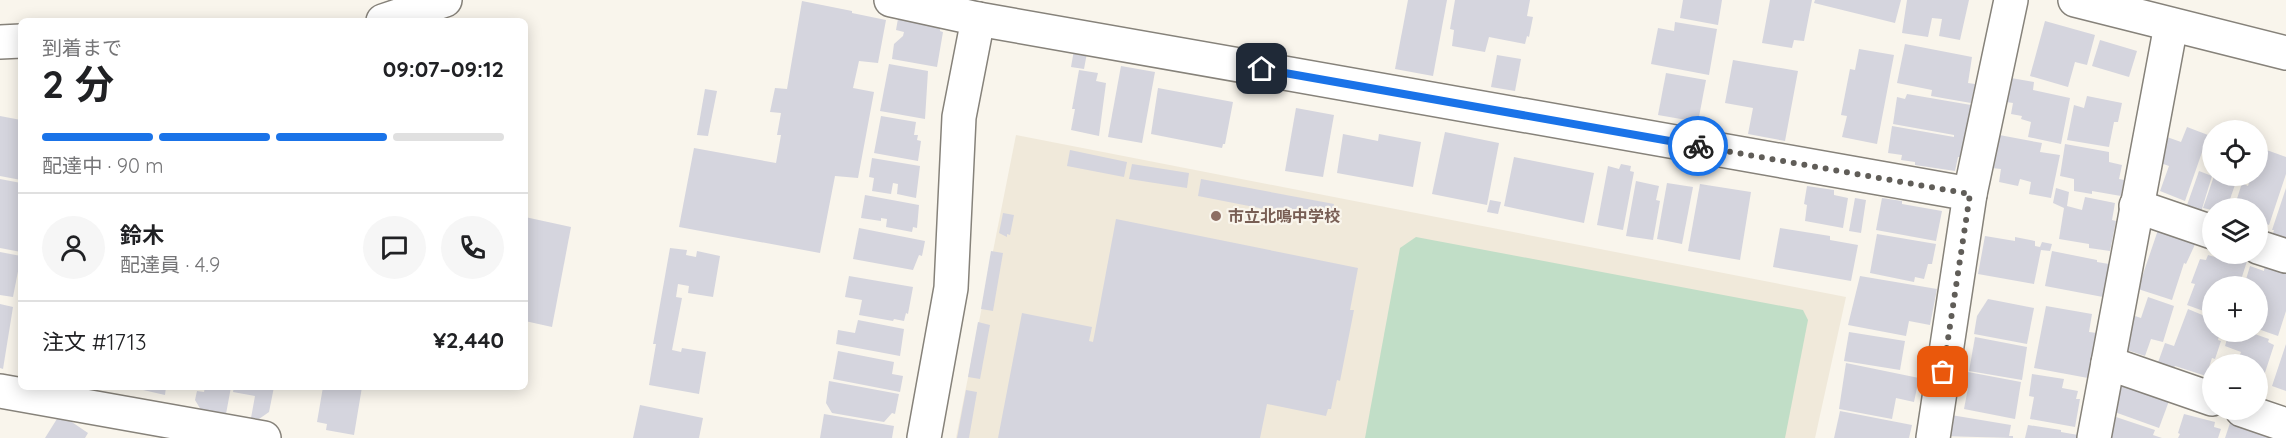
<!DOCTYPE html>
<html lang="ja">
<meta charset="utf-8">
<style>
body{margin:0;font-family:Quicksand,"Noto Sans JP",sans-serif;background:#f6f6f6;color:#202124;height:100vh;display:flex;flex-direction:column;font-size:22px;white-space:nowrap}
*{box-sizing:border-box;margin:0}
p{font-size:20px;color:#757577}
.icon{flex:none;width:33px;height:33px;fill:none;stroke:currentColor;stroke-width:2;stroke-linecap:round;stroke-linejoin:round}
.map{position:relative;flex:1;overflow:hidden}
.drawer{position:absolute;left:18px;top:18px;width:510px;height:372px;display:flex;flex-direction:column;background:#fff;border-radius:9px;box-shadow:0 3px 15px #0003}
.drawer>*{flex:none}
.controls{position:absolute;left:2202px;top:120px;display:grid;gap:12px}
.controls a{display:grid;place-items:center;width:66px;height:66px;border-radius:50%;background:#fff;box-shadow:0 3px 15px #0003;font-size:30px}
.pin{position:absolute;display:grid;place-items:center;width:51px;height:51px;color:#fff;margin:-26px;border-radius:12px;box-shadow:0 3px 9px #0006}
.courier{position:absolute;display:grid;place-items:center;width:60px;height:60px;margin:-30px;border:4px solid #1a73e8;border-radius:50%;background:#fff;color:#222;box-shadow:0 2px 8px #0007}
.overview em{font-style:normal;font-weight:700}
.overview div{display:flex;flex-direction:column-reverse}
.overview{display:flex;align-items:center;justify-content:space-between;height:102px;padding:0 24px}
h1{font-size:39px;font-weight:700;line-height:45px}
.bar{display:grid;grid-template-columns:repeat(4,1fr);gap:9px 6px;align-content:center;height:72px;padding:0 24px}
.bar i{height:8px;border-radius:4px;background:#e0e0e0}
.bar .active{background:#1a73e8}
.bar p{grid-column:span 4}
.line{display:flex;align-items:center;gap:15px;padding:0 24px;border-top:2px solid #e0e0e0}
.line div{flex:1}
.round{display:grid;place-items:center;flex:none;width:63px;height:63px;border-radius:32px;background:#f6f6f6}
.map>svg:first-child{display:block}
.built{fill:#f0e9da}
.green{fill:#c1dec7}
.building{fill:#d5d5de}
.lines{fill:none;stroke-linecap:round;stroke-linejoin:round}
.minor-casing{stroke:#86827a;stroke-width:36}
.minor{stroke:#fff;stroke-width:33}
.done{stroke:#605d58;stroke-width:6;stroke-dasharray:0 10.8}
.route{stroke:#1a73e8;stroke-width:8}
.education-dot{fill:#8d6e63;stroke:#f9f5ec;stroke-width:2}
.labels{text-anchor:middle;dominant-baseline:central;stroke-width:4.5;stroke-linejoin:round;paint-order:stroke}
.education-label{font-size:16px;font-weight:bold;fill:#785e54;stroke:#f9f5ec;text-anchor:start}
</style>
<div class="map">
<svg width="2286" height="438" viewBox="0 0 2286 438">
<rect width="100%" height="100%" fill="#f9f5ec"/>
<polygon class="built" points="1016,135 1846,297 1815,438 956,438"/>
<polygon class="green" points="1416,237 1803,310 1808,320 1785,438 1365,438 1400,248"/>
<g class="building">
<polygon points="1408,0 1447,0 1433,76 1395,69"/>
<polygon points="1455,0 1530,0 1527,16 1533,17 1529,37 1527,36 1525,44 1489,37 1485,52 1452,46 1454,30 1450,29"/>
<polygon points="1683,0 1722,0 1718,25 1680,18"/>
<polygon points="1770,0 1812,0 1804,41 1794,40 1792,48 1762,43"/>
<polygon points="1815,0 1901,0 1895,23 1814,3"/>
<polygon points="1907,0 1969,0 1960,40 1939,36 1942,19 1932,18 1928,37 1902,33"/>
<polygon points="802,1 852,11 852,13 886,20 878,63 859,61 853,88 874,92 858,178 835,176 820,253 679,227 694,148 776,163 781,135 777,135 781,113 770,112 775,88 787,89"/>
<polygon points="899,13 941,21 940,31 943,32 937,67 892,59 894,44 903,36 904,32 896,30"/>
<polygon points="2045,21 2095,35 2087,65 2075,62 2068,87 2030,76"/>
<polygon points="1675,22 1717,29 1709,75 1651,64 1658,28 1674,31"/>
<polygon points="2100,40 2137,51 2129,77 2092,66"/>
<polygon points="1905,44 1972,57 1968,83 1975,84 1971,103 1931,96 1932,90 1897,83"/>
<polygon points="1859,49 1894,55 1877,144 1842,137 1847,116 1841,115 1850,69 1855,70"/>
<polygon points="1074,50 1087,53 1084,69 1071,67"/>
<polygon points="1497,55 1521,59 1515,91 1491,87"/>
<polygon points="1733,60 1798,71 1785,141 1748,134 1753,108 1725,103"/>
<polygon points="889,64 928,71 925,119 880,111"/>
<polygon points="1121,66 1155,72 1142,143 1108,137"/>
<polygon points="1079,70 1098,73 1096,81 1106,83 1099,136 1071,130 1075,109 1072,109"/>
<polygon points="1666,73 1706,80 1698,122 1658,115"/>
<polygon points="2011,78 2034,82 2033,90 2070,98 2061,144 2028,137 2031,122 2021,119 2022,116 2011,114 2013,103 2006,102"/>
<polygon points="1158,88 1233,102 1225,144 1223,144 1222,148 1151,134"/>
<polygon points="705,89 717,91 708,136 697,135"/>
<polygon points="1907,94 1971,105 1961,157 1958,157 1955,171 1915,165 1915,162 1901,160 1902,155 1888,153 1892,126 1954,137 1954,135 1893,124 1897,97 1905,99"/>
<polygon points="2087,96 2122,103 2118,122 2114,122 2109,147 2067,140 2074,105 2084,108"/>
<polygon points="1296,108 1334,115 1323,177 1285,171"/>
<polygon points="0,116 21,120 21,180 0,176"/>
<polygon points="881,116 916,122 914,135 918,135 917,140 921,141 918,161 874,153"/>
<polygon points="2187,127 2208,135 2185,201 2160,191 2169,166 2158,162 2167,137 2181,142"/>
<polygon points="1445,132 1499,143 1487,205 1432,194"/>
<polygon points="1343,134 1378,141 1379,134 1421,142 1413,187 1337,173"/>
<polygon points="1994,134 2042,143 2040,152 2060,155 2051,198 2029,194 2031,182 2020,179 2018,186 1999,182 2001,169 1992,168"/>
<polygon points="2065,144 2109,152 2109,162 2122,165 2119,179 2124,180 2121,196 2092,191 2092,194 2074,191 2074,179 2060,176"/>
<polygon points="2261,148 2286,157 2286,174 2269,225 2258,221 2258,208 2234,208 2242,183 2248,186 2251,176 2258,176 2258,157"/>
<polygon points="1070,150 1127,162 1124,177 1067,166"/>
<polygon points="1514,157 1594,173 1584,223 1504,206"/>
<polygon points="872,158 920,166 916,198 897,194 898,184 893,183 891,194 872,191 874,178 869,177"/>
<polygon points="1132,164 1189,173 1187,188 1129,179"/>
<polygon points="1621,164 1631,166 1630,171 1634,172 1623,230 1597,225 1608,166 1619,169"/>
<polygon points="2199,171 2212,176 2201,212 2186,208"/>
<polygon points="2214,176 2238,176 2227,208 2212,208 2212,210 2203,208"/>
<polygon points="0,179 21,183 21,252 0,248"/>
<polygon points="1201,179 1334,204 1330,222 1198,196"/>
<polygon points="1636,181 1659,186 1656,200 1660,201 1653,240 1626,236"/>
<polygon points="1667,183 1693,187 1682,244 1657,239"/>
<polygon points="1700,184 1751,192 1740,260 1688,251"/>
<polygon points="1807,186 1834,190 1834,195 1848,198 1843,228 1805,221 1807,205 1804,204"/>
<polygon points="2056,188 2069,192 2067,206 2082,210 2085,197 2115,203 2112,220 2116,221 2110,251 2089,248 2089,244 2059,239 2064,208 2053,203"/>
<polygon points="2286,188 2286,241 2272,236 2274,230 2272,230"/>
<polygon points="865,195 919,205 917,228 913,227 912,232 886,227 887,219 881,218 881,221 861,218"/>
<polygon points="1855,198 1866,200 1861,233 1849,231"/>
<polygon points="1882,198 1902,201 1902,204 1942,211 1936,241 1876,230"/>
<polygon points="1490,200 1501,202 1498,214 1487,212"/>
<polygon points="1003,213 1014,215 1010,235 1007,234 1007,237 999,233"/>
<polygon points="525,217 571,227 552,327 525,321"/>
<polygon points="1116,219 1358,268 1350,310 1354,310 1340,381 1337,380 1331,409 1328,409 1326,416 1267,404 1260,438 998,438 1022,313 1092,327 1089,341 1093,342"/>
<polygon points="2159,227 2197,240 2186,264 2184,263 2172,300 2138,289"/>
<polygon points="859,228 925,241 922,256 919,255 913,270 853,259"/>
<polygon points="1780,228 1830,236 1830,240 1858,245 1851,281 1773,267"/>
<polygon points="1877,234 1936,244 1932,264 1928,264 1924,279 1915,277 1914,282 1870,273"/>
<polygon points="1985,236 2015,241 2015,237 2035,241 2035,246 2040,247 2042,242 2052,244 2050,251 2041,250 2034,284 1978,274"/>
<polygon points="670,248 687,250 686,255 696,257 697,251 720,256 713,297 688,293 689,286 678,284 676,297 682,298 672,350 681,352 682,348 706,352 699,394 649,385 656,344 653,344"/>
<polygon points="991,251 1003,253 993,311 981,309"/>
<polygon points="2052,251 2097,260 2097,262 2109,264 2103,297 2045,286"/>
<polygon points="0,252 21,256 13,297 0,295"/>
<polygon points="2217,254 2236,254 2248,258 2239,286 2212,286 2212,314 2187,305 2195,284 2191,283 2200,259 2206,260 2208,255 2215,257"/>
<polygon points="2265,263 2286,270 2286,311 2278,336 2258,329 2258,286 2244,286 2250,266 2264,271"/>
<polygon points="849,276 913,287 908,314 906,313 904,321 894,319 893,321 859,315 862,300 845,297"/>
<polygon points="1860,276 1937,289 1930,325 1909,321 1906,336 1848,325"/>
<polygon points="2148,297 2174,306 2163,342 2151,339 2145,356 2121,348 2132,315 2141,318"/>
<polygon points="1988,299 2034,308 2027,344 1974,334 1977,316"/>
<polygon points="0,304 13,307 3,369 0,368"/>
<polygon points="2046,306 2092,314 2089,332 2097,333 2088,378 2034,368"/>
<polygon points="2188,309 2212,319 2212,332 2220,332 2218,340 2221,341 2215,359 2212,358 2206,376 2175,366 2174,368 2156,368 2165,343 2174,346"/>
<polygon points="858,320 904,329 900,356 836,344 838,330 855,333"/>
<polygon points="978,322 990,325 980,379 968,377"/>
<polygon points="1849,332 1905,341 1900,370 1844,361"/>
<polygon points="2229,332 2249,332 2269,339 2268,342 2274,345 2258,394 2258,364 2229,364 2233,354 2239,357 2241,352 2225,346"/>
<polygon points="1975,337 2027,347 2022,380 1969,371"/>
<polygon points="2286,344 2286,391 2272,386"/>
<polygon points="838,351 894,362 892,374 903,376 900,392 833,379"/>
<polygon points="1846,363 1919,378 1914,402 1896,398 1892,419 1839,409"/>
<polygon points="1968,372 2021,382 2015,419 1964,409 1968,388 1965,388"/>
<polygon points="2032,374 2064,379 2062,388 2078,391 2076,399 2080,399 2075,427 2030,419 2034,397 2029,396"/>
<polygon points="829,381 899,394 895,414 892,413 884,422 832,413 826,403"/>
<polygon points="2117,384 2169,401 2159,428 2109,410"/>
<polygon points="130,387 166,387 165,395"/>
<polygon points="205,387 231,387 226,414 201,410 195,400 197,391 204,392"/>
<polygon points="234,387 274,387 269,412 259,419 251,418 255,396 233,392"/>
<polygon points="323,387 362,387 354,435 326,430 327,424 317,422"/>
<polygon points="966,390 977,392 969,438 957,438"/>
<polygon points="640,405 703,418 699,438 633,438"/>
<polygon points="1840,411 1912,425 1909,438 1834,438"/>
<polygon points="60,414 88,433 85,438 45,438"/>
<polygon points="824,414 894,426 892,438 820,438"/>
<polygon points="1945,414 2011,425 2009,436 2013,436 2013,438 1941,436"/>
<polygon points="2184,414 2215,422 2214,427 2221,429 2218,438 2178,438 2180,434 2178,433"/>
<polygon points="2116,417 2155,430 2153,435 2162,438 2107,438"/>
<polygon points="2231,420 2245,424 2243,429 2272,438 2225,438"/>
<polygon points="2028,425 2061,430 2061,432 2078,435 2077,438 2025,438"/>
</g>
<g class="lines">
<g class="minor-casing">
<g id="minor">
<polyline points="891,0 978,19 1970,194 1933,438"/>
<polyline points="2075,0 2286,53"/>
<polyline points="383,21 445,0"/>
<polyline points="0,42 21,41"/>
<polyline points="1970,194 2011,0"/>
<polyline points="2136,206 2212,232"/>
<polyline points="2258,247 2286,256"/>
<polyline points="2108,363 2212,399"/>
<polyline points="0,391 264,438"/>
<polyline points="2242,410 2286,425"/>
<polyline points="924,438 951,288 959,117 978,19"/>
<polyline points="2094,438 2171,25"/>
</g>
</g>
<use href="#minor" class="minor"/>
</g>
<g class="lines">
<polyline class="done" points="1698,146 1970,194 1943,372"/>
<polyline class="route" points="1262,69 1698,146"/>
</g>
<circle class="education-dot" cx="1216" cy="216" r="6"/>
<g class="labels">
<g class="education-label">
<text x="1228" y="216">市立北鳴中学校</text>
</g>
</g>
</svg>
<div class="controls">
<a><svg class="icon" aria-label="locate" viewBox="0 0 24 24"><circle cx="12" cy="12" r="6"/><path d="M12 2v4M12 18v4M2 12h4M18 12h4"/></svg></a>
<a><svg class="icon" aria-label="layers" viewBox="0 0 24 24"><path d="M12 4l9 5-9 5-9-5zM3 14l9 5 9-5"/></svg></a>
<a>+</a>
<a>−</a>
</div>
<div class="pin" style="left:1943px;top:372px;background:#ea580c"><svg class="icon" aria-label="bag" viewBox="0 0 24 24"><path d="M5 8h14l-1 12H6zM9 8a3 3 0 0 1 6 0"/></svg></div>
<div class="pin" style="left:1262px;top:69px;background:#1f2937"><svg class="icon" aria-label="home" viewBox="0 0 24 24"><path d="M3 11l9-7 9 7M6 9v11h12V9"/></svg></div>
<div class="courier" style="left:1698px;top:146px"><svg class="icon" aria-label="bike" viewBox="0 0 24 24"><circle cx="6" cy="16" r="4"/><circle cx="18" cy="16" r="4"/><path d="M6 16l4-8h5l3 8M10 8l3 8H6M13 5h3"/></svg></div>
<section class="drawer">
<div class="overview"><div><h1>2 分</h1><p>到着まで</p></div><em>09:07–09:12</em></div>
<div class="bar"><i class="active"></i><i class="active"></i><i class="active"></i><i></i><p>配達中 · 90 m</p></div>
<div class="line" style="height:108px"><a class="round"><svg class="icon" aria-label="person" viewBox="0 0 24 24"><circle cx="12" cy="8" r="4"/><path d="M4 21q1-7 8-7t8 7"/></svg></a><div><b>鈴木</b><p>配達員 · 4.9</p></div><a class="round"><svg class="icon" aria-label="chat" viewBox="0 0 24 24"><path d="M4 5h16v11H9l-5 4z"/></svg></a><a class="round"><svg class="icon" aria-label="phone" viewBox="0 0 24 24"><path d="M5 4h4l2 5-3 2q2 4 5 5l2-3 5 2v4C11 20 4 13 5 4z"/></svg></a></div>
<div class="line" style="height:78px"><div>注文 #1713</div><b>¥2,440</b></div>
</section>
</div>
